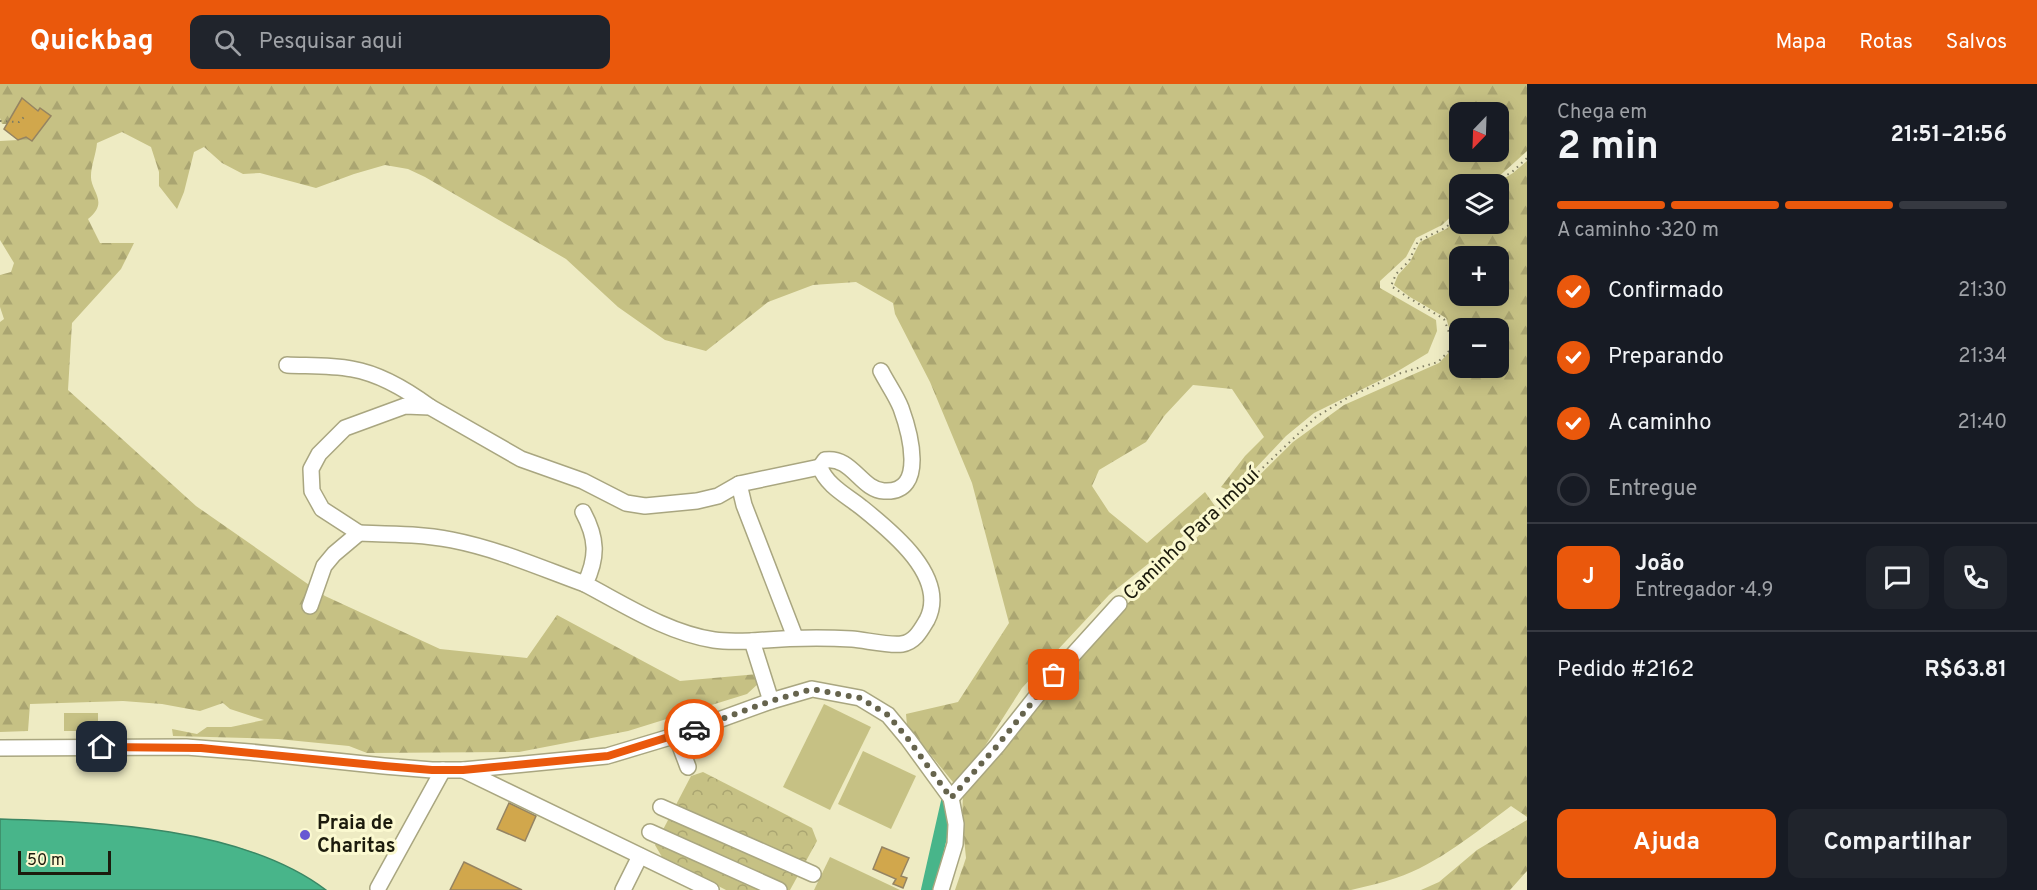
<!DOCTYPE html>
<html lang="pt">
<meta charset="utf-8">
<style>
body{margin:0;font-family:Overpass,sans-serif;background:#20242c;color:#f1f3f6;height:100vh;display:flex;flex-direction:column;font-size:22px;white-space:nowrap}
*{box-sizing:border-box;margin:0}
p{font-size:20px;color:#9ea1a6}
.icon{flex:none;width:33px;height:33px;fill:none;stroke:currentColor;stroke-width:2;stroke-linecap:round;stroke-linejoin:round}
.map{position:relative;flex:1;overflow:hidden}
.sheet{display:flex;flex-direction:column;background:#171b24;width:510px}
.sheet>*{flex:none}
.needle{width:39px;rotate:203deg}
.buttons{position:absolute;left:1449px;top:18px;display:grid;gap:12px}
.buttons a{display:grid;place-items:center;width:60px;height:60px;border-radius:12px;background:#171b24;box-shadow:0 3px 15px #0003;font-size:30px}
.scale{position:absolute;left:18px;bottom:15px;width:93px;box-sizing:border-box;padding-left:6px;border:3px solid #1c1b0d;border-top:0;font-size:16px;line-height:21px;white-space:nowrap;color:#1c1b0d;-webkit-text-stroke:4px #fbf9d0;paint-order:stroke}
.pin{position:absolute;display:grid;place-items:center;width:51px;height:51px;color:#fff;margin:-26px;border-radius:12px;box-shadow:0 3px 9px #0006}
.courier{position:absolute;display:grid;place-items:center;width:60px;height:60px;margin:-30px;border:4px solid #ea580c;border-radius:50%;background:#fff;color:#222;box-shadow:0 2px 8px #0007}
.headline em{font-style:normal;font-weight:700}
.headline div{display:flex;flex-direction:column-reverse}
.headline{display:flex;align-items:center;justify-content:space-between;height:102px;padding:0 30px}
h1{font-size:39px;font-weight:700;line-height:45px}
.bar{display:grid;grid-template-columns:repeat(4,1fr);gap:9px 6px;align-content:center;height:72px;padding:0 30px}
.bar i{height:8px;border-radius:4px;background:#363941}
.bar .on{background:#ea580c}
.bar p{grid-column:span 4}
.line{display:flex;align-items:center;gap:15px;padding:0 30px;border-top:2px solid #363941}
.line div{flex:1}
.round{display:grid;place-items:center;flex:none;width:63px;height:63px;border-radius:12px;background:#20242c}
ol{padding:0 30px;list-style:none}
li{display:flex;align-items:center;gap:18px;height:66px}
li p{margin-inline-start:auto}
li .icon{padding:6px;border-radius:50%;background:#ea580c;color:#fff;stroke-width:4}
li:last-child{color:#9ea1a6}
li i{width:33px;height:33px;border:3px solid #363941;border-radius:50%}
.button{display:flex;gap:12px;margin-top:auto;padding:12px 30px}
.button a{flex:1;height:69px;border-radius:12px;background:#ea580c;color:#fff;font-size:24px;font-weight:700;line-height:69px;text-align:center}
.button a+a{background:#20242c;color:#f1f3f6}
header{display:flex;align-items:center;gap:36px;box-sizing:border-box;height:84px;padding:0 30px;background:#ea580c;color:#fff}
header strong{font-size:28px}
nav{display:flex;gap:33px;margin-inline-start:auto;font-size:21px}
.search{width:420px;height:54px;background:#20242c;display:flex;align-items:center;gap:15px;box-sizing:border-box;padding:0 21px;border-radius:12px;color:#9ea1a6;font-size:22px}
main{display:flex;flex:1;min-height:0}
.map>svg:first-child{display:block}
.forest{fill:url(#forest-firs);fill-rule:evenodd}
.park{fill:url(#park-crowns)}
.pitch{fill:#c6c184}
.water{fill:#48b58a;stroke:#3b8764;stroke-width:1.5}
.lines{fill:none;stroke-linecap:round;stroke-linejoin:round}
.canal{stroke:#48b58a;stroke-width:14}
.building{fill:#d1a74c;stroke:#958462;stroke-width:1.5}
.minor-casing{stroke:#a9a680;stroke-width:18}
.path{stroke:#7e7c62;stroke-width:2;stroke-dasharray:1.5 4.5;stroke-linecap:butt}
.minor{stroke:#fff;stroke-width:15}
.done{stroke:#66644d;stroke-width:6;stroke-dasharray:0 10.8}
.route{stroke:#ea580c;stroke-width:8}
.poi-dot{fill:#6758d2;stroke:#fbf9d0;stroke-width:2}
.labels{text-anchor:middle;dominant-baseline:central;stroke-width:6;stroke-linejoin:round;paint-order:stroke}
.street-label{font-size:20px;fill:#1c1b0d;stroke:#fbf9d0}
.poi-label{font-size:20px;font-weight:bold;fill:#1c1b0d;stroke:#fbf9d0;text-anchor:start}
</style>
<header>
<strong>Quickbag</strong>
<div class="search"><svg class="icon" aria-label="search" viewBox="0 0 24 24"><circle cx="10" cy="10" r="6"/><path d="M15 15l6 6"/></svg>Pesquisar aqui</div>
<nav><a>Mapa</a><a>Rotas</a><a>Salvos</a></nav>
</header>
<main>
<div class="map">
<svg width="1527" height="806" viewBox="0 0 1527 806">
<defs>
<pattern id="forest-firs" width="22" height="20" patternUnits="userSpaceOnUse" patternTransform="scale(1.5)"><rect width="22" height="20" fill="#c6c184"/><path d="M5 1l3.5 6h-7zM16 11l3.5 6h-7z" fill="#aaa571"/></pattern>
<pattern id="park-crowns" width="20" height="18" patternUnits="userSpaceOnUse" patternTransform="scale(1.5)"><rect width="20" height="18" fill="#c6c184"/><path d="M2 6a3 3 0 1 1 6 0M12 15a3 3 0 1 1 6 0" fill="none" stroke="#aaa571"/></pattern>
</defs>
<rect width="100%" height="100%" fill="#eeebc3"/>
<g class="forest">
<path d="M0 0H1527V67L1496 95 1485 100H1460L1459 125 1442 141 1416 154 1406 173 1380 197V204L1436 236 1437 247 1428 269 1393 290 1314 329 1286 352 1233 408 1221 403 1245 372 1264 353 1232 305 1193 301 1165 331 1146 358 1099 386 1092 402 1109 428 1147 459 1205 408 1217 425 1109 511 1022 604 987 659 957 703 907 642 906 630 958 618 1009 539 972 399 930 298 895 230 893 219 856 198 813 201 768 218 706 267 665 256 618 223 566 175 425 93 408 85 385 81 354 90 316 104 260 89 243 90 222 79 204 63 194 68 184 108 177 125 159 102V88L151 63 122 48 97 59C96 70 91 82 91 92 90 107 110 118 88 135L100 159H134L121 185 72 239 68 306 196 422 325 512 440 565 527 574 557 531 680 597 758 590 759 599 747 610 628 647 519 668 367 669 349 662 278 655 173 652 172 645 197 650 207 643H231L264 636 230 625 223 619 200 627 162 620 123 617 30 620 28 647 0 648V238L4 235 0 223V191L11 188 14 179 0 156V57L18 56 14 40H2L0 34ZM1460 28H1498V68H1460Z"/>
<path d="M1527 77V733L1511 722C1476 748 1438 780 1396 794 1382 799 1366 802 1351 806H955L966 774 962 734 963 710 1036 604 1166 484 1293 358 1344 321 1439 279 1455 262 1446 234 1410 213 1394 201 1398 191 1410 178 1420 158 1446 145 1459 135 1460 140H1498V100H1495L1513 89ZM1460 172H1498V212H1460ZM1460 244H1498V284H1460Z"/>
<polygon points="1527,736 1527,787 1510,806 1421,806 1439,798 1477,766"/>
</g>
<polygon class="park" points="703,688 812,744 817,757 790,806 726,806 662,773 655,761 691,692"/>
<g class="pitch">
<polygon points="824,620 871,643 830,726 783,703"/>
<rect x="64" y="629" width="34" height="18"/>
<polygon points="863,667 916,692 891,745 838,720"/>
<polygon points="830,773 900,806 814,806"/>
</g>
<path class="water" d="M0 735C101 738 243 743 326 806H0Z"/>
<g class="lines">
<polyline class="canal" points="928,806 949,713"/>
</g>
<g class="building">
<polygon points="22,14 38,27 40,24 51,32 32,57 26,53 18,56 4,45"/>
<polygon points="509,719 536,732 525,757 497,745"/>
<polygon points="882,763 909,774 901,792 907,794 903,804 893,800 896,795 873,785"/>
<polygon points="464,778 522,806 450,806"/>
</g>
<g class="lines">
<g class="minor-casing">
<g id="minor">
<path d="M287 281C308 282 331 281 352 285 381 290 407 306 430 323"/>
<polyline points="739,400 744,421 795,553"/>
<path d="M583 428C597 454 598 473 585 500 625 521 668 549 714 556 727 558 739 557 752 557L771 617"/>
<path d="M359 449C390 450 421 450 452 456 498 465 541 484 585 500"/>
<polyline points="310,522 324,482 334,470 359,449 322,425 312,407 311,385 319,370 345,344 405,322 430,323 521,375 583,397 626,419 645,422 697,417 718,412 739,400 820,383"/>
<path d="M752 557C785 554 818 553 852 555 865 556 890 562 902 560 915 558 921 546 927 536 949 493 891 447 861 423 847 412 826 401 820 383L825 376C852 372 861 406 884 407 928 410 909 346 901 324 896 311 887 299 881 287"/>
<polyline points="677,651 679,659 688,683"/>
<polyline points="0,664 186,663 250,668 384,682 432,686 463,686 607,672 677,651 771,617 812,605 860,614 888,631 908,655 951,714 956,740 955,760 941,806"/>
<polyline points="463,686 711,806"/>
<polyline points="951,714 997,662 1043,604 1119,520"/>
<polyline points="661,723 813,790"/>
<polyline points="650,748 779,806"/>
<polyline points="378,804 443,686"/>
<polyline points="623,806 640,772"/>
</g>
</g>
<g class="path">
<polyline points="0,37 19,38 25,32"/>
<polyline points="1492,100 1512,88 1527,74"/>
<polyline points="1128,512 1316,333 1349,313 1401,289 1438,278 1454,262 1444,235 1409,214 1391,202 1396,190 1409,177 1418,157 1445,144 1460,132"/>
</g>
<use href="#minor" class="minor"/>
</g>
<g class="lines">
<polyline class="done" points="694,645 771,617 812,605 860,614 888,631 908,655 951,714 997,662 1054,591"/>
<polyline class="route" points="102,663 201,664 384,682 432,686 463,686 608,672 694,645"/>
</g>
<circle class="poi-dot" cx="305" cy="751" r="6"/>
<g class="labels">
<g class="street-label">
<text transform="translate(1192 451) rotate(-44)">Caminho Para Imbuí</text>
</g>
<g class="poi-label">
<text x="317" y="740">Praia de<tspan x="317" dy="23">Charitas</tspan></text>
</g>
</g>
</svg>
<div class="buttons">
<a><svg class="needle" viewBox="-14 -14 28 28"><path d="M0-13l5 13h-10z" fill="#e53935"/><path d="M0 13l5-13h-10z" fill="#9ea1a6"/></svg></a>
<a><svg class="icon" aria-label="layers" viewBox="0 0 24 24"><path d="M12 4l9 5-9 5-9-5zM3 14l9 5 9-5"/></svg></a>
<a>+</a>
<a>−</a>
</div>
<div class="scale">50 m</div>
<div class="pin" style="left:1054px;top:591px;background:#ea580c"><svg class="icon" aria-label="bag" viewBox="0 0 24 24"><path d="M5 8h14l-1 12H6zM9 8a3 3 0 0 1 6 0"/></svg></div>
<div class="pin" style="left:102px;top:663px;background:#1f2937"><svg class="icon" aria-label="home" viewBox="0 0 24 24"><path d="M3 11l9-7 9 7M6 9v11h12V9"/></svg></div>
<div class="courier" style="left:694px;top:645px"><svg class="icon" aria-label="car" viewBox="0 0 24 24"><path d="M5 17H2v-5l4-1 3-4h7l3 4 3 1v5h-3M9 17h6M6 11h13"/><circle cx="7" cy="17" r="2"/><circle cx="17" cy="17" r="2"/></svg></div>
</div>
<section class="sheet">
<div class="headline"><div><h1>2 min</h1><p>Chega em</p></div><em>21:51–21:56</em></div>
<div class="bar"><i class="on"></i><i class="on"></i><i class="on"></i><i></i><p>A caminho · 320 m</p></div>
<ol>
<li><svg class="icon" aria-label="check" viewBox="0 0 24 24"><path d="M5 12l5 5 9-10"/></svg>Confirmado<p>21:30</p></li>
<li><svg class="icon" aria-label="check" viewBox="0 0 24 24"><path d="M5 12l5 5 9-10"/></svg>Preparando<p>21:34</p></li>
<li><svg class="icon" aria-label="check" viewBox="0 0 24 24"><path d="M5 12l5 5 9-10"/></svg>A caminho<p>21:40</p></li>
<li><i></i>Entregue</li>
</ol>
<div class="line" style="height:108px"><b class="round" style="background:#ea580c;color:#fff">J</b><div><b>João</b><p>Entregador · 4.9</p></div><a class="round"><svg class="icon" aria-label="chat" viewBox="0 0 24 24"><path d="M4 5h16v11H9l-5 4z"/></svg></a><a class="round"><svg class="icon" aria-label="phone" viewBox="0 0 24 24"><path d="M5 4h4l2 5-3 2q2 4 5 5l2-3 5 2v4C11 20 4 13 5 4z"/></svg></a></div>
<div class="line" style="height:78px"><div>Pedido #2162</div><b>R$63.81</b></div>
<div class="button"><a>Ajuda</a><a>Compartilhar</a></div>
</section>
</main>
